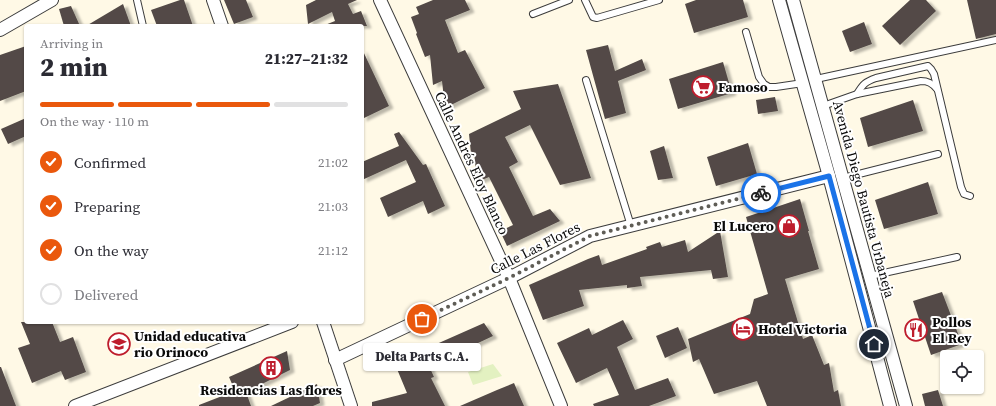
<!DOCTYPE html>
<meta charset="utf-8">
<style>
body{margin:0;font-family:"Source Serif 4",serif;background:#f2f2f3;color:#2b2b33;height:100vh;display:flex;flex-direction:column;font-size:15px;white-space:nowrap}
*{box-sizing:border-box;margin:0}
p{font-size:13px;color:#7c7c81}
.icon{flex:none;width:22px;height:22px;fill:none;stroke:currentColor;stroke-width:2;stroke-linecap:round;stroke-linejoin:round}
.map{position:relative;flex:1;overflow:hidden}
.drawer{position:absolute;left:24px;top:24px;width:340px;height:300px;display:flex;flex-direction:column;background:#fff;border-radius:4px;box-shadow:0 1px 3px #0004}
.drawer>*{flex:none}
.fabs{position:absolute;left:940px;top:350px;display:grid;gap:8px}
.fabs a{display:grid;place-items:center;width:44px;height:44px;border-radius:4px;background:#fff;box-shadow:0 1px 3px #0004;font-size:20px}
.pin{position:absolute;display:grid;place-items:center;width:34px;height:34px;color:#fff;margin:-17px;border:2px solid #fff;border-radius:50%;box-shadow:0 1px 4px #0007}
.courier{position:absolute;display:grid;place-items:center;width:40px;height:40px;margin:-20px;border:3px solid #1a73e8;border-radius:50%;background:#fff;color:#222;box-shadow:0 1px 5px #0007}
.bubble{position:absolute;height:28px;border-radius:4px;background:#fff;box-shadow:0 1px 3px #0004;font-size:13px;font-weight:800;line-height:28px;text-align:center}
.headline em{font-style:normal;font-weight:800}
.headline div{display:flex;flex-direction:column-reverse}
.headline{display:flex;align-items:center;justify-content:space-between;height:68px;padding:0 16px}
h1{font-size:26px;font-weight:800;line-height:30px}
.bar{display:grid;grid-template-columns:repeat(4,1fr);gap:6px 4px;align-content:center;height:48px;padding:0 16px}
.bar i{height:5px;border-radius:3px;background:#e1e1e2}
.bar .current{background:#ea580c}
.bar p{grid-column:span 4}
ol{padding:0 16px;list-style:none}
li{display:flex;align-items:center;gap:12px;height:44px}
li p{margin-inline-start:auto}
li .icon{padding:4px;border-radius:50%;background:#ea580c;color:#fff;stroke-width:4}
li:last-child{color:#7c7c81}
li i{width:22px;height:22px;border:2px solid #e1e1e2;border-radius:50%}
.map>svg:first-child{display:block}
.pitch{fill:#e3f1c1}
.building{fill:#524a46;filter:url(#shadow)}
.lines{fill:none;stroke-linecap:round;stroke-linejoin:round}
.lane-casing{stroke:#3c3c3c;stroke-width:8}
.street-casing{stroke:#3c3c3c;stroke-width:14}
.lane{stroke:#fff;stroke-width:6}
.street{stroke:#fff;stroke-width:12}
.done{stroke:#5f5d56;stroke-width:4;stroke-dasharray:0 7.2}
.route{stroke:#1a73e8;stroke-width:5}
.labels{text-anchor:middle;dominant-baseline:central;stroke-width:4;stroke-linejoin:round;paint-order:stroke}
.poi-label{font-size:14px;font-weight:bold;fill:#090909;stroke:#fff;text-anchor:start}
.street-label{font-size:14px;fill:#090909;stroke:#fff}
</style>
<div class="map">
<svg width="996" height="406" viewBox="0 0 996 406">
<defs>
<filter id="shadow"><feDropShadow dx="4.5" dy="2.5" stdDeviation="1" flood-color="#0004"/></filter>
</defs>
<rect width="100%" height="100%" fill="#fff9e6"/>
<polygon class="pitch" points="493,364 502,376 473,385 468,372"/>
<g class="building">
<polygon points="180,0 184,0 193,26 157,26 151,10"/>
<polygon points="224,0 246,0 253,17 234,24"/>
<polygon points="316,0 357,0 348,4 353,14 361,11 367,26 325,26 325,25 335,21 332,12 308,24 306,5"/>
<polygon points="433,0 465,0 470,10 445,20 458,53 465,50 485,88 445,108 442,81 433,85 430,55 425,57 416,34 417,33 411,17 419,14 416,7"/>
<polygon points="696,0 743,0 748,17 694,33 685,4"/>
<polygon points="910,0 926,0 936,11 900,45 882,26"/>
<polygon points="967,0 996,0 996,34 976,39"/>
<polygon points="123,4 131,26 86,26"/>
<polygon points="71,6 80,26 64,26 59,9"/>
<polygon points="864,22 872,44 850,52 842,31"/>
<polygon points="608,45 615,71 642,59 646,70 618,81 626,113 605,119 586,50"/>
<polygon points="26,46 26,91 0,101 0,55"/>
<polygon points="362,49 389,106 362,119"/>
<polygon points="723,62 732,93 678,109 669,79"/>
<polygon points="558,84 591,178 560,185 530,125 505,137 518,162 509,167 533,216 550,209 560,221 507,246 500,231 513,225 489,177 477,182 474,152 471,154 469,134 521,109 513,91"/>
<polygon points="775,97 778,111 758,114 756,100"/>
<polygon points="913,100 923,131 868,147 860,118"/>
<polygon points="26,118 26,136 8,144 1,129"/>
<polygon points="399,132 423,165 426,164 445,206 428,214 423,201 388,217 380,198 416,182 406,160 362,180 362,162 399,146 394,134"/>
<polygon points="748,143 757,174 716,186 707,157"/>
<polygon points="664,146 673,178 658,180 650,151"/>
<polygon points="928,182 938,214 884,229 875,200"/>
<polygon points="800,199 809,231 808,231 819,269 785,279 803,339 812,335 824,365 829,363 834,392 838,390 841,406 767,406 757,381 714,394 699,359 693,362 688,339 750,314 754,299 768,294 746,217"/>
<polygon points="720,231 728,277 713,279 711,270 640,277 642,286 627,288 627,285 579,290 584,306 543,320 529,285 588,259 599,255 602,265 647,249 646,247 660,242 662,247 685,240 688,252"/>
<polygon points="942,292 962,344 931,355 913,301"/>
<polygon points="623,320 633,339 617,347 635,390 668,378 676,396 649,406 594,406 593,404 619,395 607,368 576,383 557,343 589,328 592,335"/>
<polygon points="21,322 52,322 60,342 73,337 86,372 65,380 61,371 32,383 18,348 30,344"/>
<polygon points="484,323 493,336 429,366 434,377 431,378 445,406 372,406 372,402 407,393 392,357 421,345 423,350"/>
<polygon points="678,327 687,348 665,358 656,336"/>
<polygon points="287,351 290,370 246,392 251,406 199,406 199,405 235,391 229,377"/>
<polygon points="0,367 1,367 16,406 0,406"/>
<polygon points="514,383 524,406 460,406 497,390"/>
<polygon points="317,384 320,403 313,406 271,406"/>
<polygon points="938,390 943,406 925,406 922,394"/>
</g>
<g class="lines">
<g class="lane-casing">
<g id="lane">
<polyline points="137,0 143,26"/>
<polyline points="585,0 593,17 597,18 659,0"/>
<polyline points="533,14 569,0"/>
<polyline points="746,32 759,77 764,84 769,87 776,87 803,83"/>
<polyline points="816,79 996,40"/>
<polyline points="586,80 631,226"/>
<path d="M857 94C863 84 865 82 876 78L928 66 931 69 934 74 961 187 964 194 970 196"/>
<path d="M823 106 857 94 921 81C928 81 932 83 937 89"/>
<polyline points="843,178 938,154"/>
<polyline points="870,276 957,257"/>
</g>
</g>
<g class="street-casing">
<g id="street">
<polyline points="213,0 222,26"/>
<polyline points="380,0 509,278 561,406"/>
<polyline points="779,0 829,176 890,406"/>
<polyline points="793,0 906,406"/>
<polyline points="0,30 52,0"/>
<polyline points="323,322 351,406"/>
<polyline points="335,360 509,278 590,236 829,176"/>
<polyline points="75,406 292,322"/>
</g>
</g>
<use href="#lane" class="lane"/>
<use href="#street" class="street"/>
</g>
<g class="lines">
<polyline class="done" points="422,319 509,278 590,236 761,193"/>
<polyline class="route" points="761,193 829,176 874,344"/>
</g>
<defs>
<g id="supermarket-ring" transform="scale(1.15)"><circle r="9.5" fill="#fff" stroke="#be1d2d" stroke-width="1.5"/><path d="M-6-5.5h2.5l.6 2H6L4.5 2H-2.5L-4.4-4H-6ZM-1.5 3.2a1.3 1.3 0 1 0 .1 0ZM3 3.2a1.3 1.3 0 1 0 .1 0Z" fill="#be1d2d"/></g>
<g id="shop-ring" transform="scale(1.15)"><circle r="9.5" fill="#fff" stroke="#be1d2d" stroke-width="1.5"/><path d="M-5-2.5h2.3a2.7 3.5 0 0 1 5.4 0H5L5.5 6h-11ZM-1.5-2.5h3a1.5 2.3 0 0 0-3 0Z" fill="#be1d2d"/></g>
<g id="hotel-ring" transform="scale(1.15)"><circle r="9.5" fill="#fff" stroke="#be1d2d" stroke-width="1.5"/><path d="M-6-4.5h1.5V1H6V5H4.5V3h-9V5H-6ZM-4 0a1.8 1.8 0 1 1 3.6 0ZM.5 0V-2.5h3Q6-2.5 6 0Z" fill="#be1d2d"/></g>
<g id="restaurant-ring" transform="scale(1.15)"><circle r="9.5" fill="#fff" stroke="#be1d2d" stroke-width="1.5"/><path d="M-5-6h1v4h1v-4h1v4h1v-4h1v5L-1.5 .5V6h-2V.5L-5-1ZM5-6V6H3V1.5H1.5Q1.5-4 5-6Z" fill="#be1d2d"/></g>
<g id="school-ring" transform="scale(1.15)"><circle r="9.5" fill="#fff" stroke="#be1d2d" stroke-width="1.5"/><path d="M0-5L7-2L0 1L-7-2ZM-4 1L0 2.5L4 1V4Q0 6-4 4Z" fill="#be1d2d"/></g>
<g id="building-ring" transform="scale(1.15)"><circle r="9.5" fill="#fff" stroke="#be1d2d" stroke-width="1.5"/><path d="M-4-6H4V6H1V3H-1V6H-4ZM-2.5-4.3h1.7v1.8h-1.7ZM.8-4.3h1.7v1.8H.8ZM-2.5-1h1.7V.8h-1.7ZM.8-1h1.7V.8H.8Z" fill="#be1d2d"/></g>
</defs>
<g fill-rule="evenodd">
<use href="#supermarket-ring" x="703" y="87"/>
<use href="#shop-ring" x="789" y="226"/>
<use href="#hotel-ring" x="743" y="329"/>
<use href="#restaurant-ring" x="916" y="330"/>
<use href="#school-ring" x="119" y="344"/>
<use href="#building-ring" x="271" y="368"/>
</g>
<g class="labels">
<g class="poi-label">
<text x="718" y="87">Famoso</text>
<text x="774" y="226" text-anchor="end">El Lucero</text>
<text x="932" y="322">Pollos<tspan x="932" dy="16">El Rey</tspan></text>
<text x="758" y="329">Hotel Victoria</text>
<text x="134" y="336">Unidad educativa<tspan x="134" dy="16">rio Orinoco</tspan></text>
<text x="271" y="390" text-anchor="middle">Residencias Las flores</text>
</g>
<g class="street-label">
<text transform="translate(472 163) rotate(65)">Calle Andrés Eloy Blanco</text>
<text transform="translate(864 199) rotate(75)">Avenida Diego Bautista Urbaneja</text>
<text transform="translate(535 248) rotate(-27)">Calle Las Flores</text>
</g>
</g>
</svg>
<div class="fabs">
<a><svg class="icon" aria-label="locate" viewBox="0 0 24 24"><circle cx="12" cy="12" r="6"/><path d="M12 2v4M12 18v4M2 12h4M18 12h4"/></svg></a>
</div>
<div class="pin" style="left:422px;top:319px;background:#ea580c"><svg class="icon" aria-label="bag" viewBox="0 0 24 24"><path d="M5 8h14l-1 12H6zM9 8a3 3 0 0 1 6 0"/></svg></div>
<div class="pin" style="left:874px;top:344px;background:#1f2937"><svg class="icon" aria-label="home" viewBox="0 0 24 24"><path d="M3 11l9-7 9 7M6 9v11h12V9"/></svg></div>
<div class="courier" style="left:761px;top:193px"><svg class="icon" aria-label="bike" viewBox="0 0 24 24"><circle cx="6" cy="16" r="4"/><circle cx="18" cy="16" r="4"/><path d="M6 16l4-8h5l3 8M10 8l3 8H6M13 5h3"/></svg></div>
<div class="bubble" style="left:363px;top:343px;width:118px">Delta Parts C.A.</div>
<section class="drawer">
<div class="headline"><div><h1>2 min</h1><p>Arriving in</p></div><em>21:27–21:32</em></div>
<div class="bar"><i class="current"></i><i class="current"></i><i class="current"></i><i></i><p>On the way · 110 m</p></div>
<ol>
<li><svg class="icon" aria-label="check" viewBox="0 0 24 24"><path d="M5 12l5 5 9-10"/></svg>Confirmed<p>21:02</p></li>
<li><svg class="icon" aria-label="check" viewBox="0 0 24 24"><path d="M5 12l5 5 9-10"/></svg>Preparing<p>21:03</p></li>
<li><svg class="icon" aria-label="check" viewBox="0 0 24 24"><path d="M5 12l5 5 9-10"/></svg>On the way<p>21:12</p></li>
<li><i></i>Delivered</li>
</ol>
</section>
</div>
